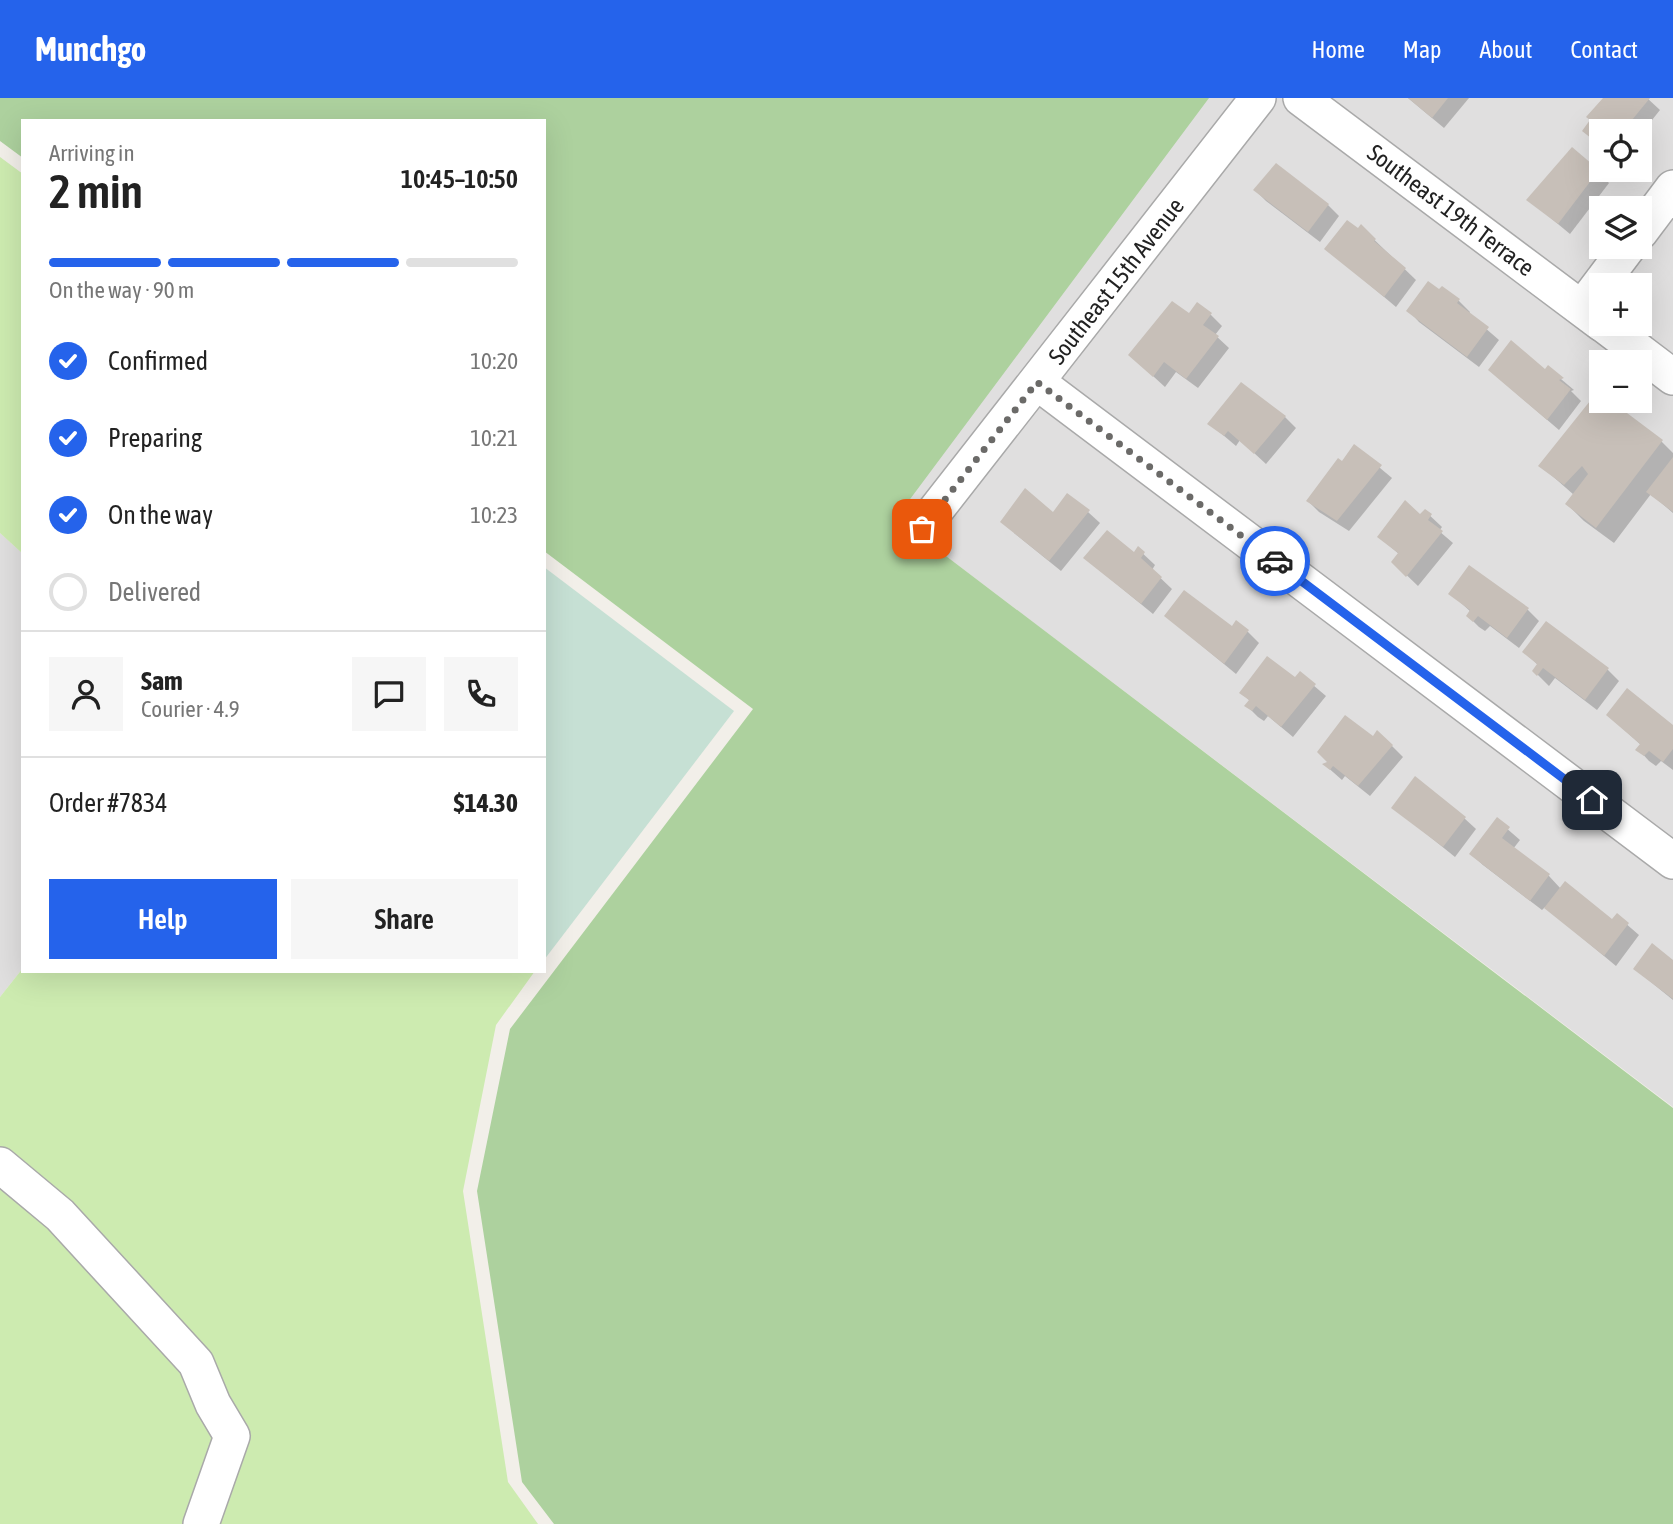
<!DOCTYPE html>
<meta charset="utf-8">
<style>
body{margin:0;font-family:"Asap Condensed",sans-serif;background:#f6f6f6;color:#222;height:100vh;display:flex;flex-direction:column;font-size:26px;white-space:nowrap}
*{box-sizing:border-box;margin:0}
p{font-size:23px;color:#767676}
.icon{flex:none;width:38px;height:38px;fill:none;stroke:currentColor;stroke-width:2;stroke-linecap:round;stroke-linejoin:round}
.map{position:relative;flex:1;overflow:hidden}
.panel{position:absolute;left:21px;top:21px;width:525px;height:854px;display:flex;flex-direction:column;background:#fff;border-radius:0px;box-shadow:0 7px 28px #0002}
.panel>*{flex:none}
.fabs{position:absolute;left:1589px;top:21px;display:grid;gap:14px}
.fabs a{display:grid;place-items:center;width:63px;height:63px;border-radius:0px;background:#fff;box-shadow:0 7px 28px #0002;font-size:35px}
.pin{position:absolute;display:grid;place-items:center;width:60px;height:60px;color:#fff;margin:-30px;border-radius:14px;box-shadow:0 4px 10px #0006}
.courier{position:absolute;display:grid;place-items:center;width:70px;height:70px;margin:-35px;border:5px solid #2563eb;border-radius:50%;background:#fff;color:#222;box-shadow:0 2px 9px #0007}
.summary em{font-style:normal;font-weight:600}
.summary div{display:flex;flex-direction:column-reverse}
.summary{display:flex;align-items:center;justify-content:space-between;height:119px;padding:0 28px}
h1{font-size:46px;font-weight:600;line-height:52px}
.bar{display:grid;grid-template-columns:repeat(4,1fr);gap:10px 7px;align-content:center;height:84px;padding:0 28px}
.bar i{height:9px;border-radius:5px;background:#e0e0e0}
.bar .current{background:#2563eb}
.bar p{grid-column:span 4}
.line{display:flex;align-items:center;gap:18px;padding:0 28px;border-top:2px solid #e0e0e0}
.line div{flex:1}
.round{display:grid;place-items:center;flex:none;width:74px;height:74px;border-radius:0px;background:#f6f6f6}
ol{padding:0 28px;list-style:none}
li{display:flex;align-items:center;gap:21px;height:77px}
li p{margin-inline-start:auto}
li .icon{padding:7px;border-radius:50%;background:#2563eb;color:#fff;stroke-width:4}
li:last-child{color:#767676}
li i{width:38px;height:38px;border:4px solid #e0e0e0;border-radius:50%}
.action{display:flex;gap:14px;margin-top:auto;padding:14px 28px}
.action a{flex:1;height:80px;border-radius:0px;background:#2563eb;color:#fff;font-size:28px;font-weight:600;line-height:80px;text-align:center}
.action a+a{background:#f6f6f6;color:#222}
header{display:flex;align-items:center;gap:42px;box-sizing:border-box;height:98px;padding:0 35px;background:#2563eb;color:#fff}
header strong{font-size:33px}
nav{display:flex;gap:38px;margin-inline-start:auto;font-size:24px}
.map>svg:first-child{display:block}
.residential{fill:#e0dfdf;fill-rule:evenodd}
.grass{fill:#cdebb0}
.forest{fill:#add19e}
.wetland{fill:#c6e0d4}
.shadow{fill:#0003}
.building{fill:#c7bfb8}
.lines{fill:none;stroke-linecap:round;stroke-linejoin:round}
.minor-casing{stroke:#a9a9a9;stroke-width:38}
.minor{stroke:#fff;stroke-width:35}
.done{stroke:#6b6a68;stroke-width:7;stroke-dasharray:0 12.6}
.route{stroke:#2563eb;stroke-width:9}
.labels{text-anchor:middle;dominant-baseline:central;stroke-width:6;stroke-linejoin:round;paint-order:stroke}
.street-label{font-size:24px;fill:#222;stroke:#fff}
</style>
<header>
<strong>Munchgo</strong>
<nav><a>Home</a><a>Map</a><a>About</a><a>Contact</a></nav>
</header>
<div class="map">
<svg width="1673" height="1426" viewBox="0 0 1673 1426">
<rect width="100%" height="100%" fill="#f2efe9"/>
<g class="residential">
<path d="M1119 0H1673V1009L893 418ZM1601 33H1640V72H1601ZM1601 110H1640V149H1601ZM1601 187H1640V226H1601ZM1601 264H1640V303H1601Z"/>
<polygon points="0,435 23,456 23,870 0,899"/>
</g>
<g class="grass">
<polygon points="0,59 23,76 23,456 0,435"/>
<polygon points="23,870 23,873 535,873 496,927 463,1093 508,1384 538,1426 0,1426 0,899"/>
</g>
<polygon class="forest" points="0,0 1209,0 896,420 1673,1010 1673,1426 554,1426 522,1384 477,1093 510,931 753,611 544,453 544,23 23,23 23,60 0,43"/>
<polygon class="wetland" points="544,469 734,613 544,862"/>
<g class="shadow">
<polygon points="1408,0 1469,0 1444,30"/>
<polygon points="1606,0 1647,0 1660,12 1640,37 1640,33 1601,33 1601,49 1584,33"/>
<polygon points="1597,74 1609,85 1570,136 1529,102"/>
<polygon points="1255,92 1328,107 1339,118 1320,144 1266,103"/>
<polygon points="1361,129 1416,182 1396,209 1327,151"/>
<polygon points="1442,190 1459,203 1470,214 1469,216 1499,242 1479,269 1419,224 1408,212"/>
<polygon points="1211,217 1222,228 1215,237 1229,250 1198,290 1176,274 1165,289 1142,268 1189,218"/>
<polygon points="1548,270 1574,292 1571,293 1581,303 1559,332 1502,283 1545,274"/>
<polygon points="1598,296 1601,298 1601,303 1608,303 1661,343 1673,355 1673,415 1651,396 1614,445 1584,423 1567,406 1574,397 1541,368"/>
<polygon points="1285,319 1296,330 1266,366 1240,342 1236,348 1210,326"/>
<polygon points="1355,349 1392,380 1349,433 1319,414 1308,403"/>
<polygon points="1425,413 1442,429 1439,433 1453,445 1418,488 1393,464 1399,456 1379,439 1421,419"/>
<polygon points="1088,414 1100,425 1061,473 1014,435 1054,417"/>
<polygon points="1138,451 1155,467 1152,472 1172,491 1153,516 1085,460 1134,457"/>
<polygon points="1469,470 1528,512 1539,523 1519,550 1490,528 1485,533 1479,529 1468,518 1471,514 1450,495"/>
<polygon points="1166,518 1248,534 1259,545 1236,576"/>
<polygon points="1546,525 1608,572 1619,583 1597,612 1555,580 1549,588 1534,573 1538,567 1525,554"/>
<polygon points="1300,576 1326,598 1293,639 1268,618 1264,623 1258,619 1247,608 1250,603 1242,595 1296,582"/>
<polygon points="1608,617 1673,629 1673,672 1661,663 1656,668 1649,663 1638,651 1641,647"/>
<polygon points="1378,634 1403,659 1370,698 1345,678 1342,682 1325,667 1373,640"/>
<polygon points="1393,709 1464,720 1476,731 1455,759"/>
<polygon points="1497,722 1520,742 1513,751 1549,778 1561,791 1613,823 1617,818 1639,837 1616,868 1545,809 1542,812 1483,767 1471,756"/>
<polygon points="1673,864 1673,902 1635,871"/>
</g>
<g class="building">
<polygon points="1408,0 1448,0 1432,20"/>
<polygon points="1603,0 1650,0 1623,33 1601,33 1601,48 1582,33 1590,22 1586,19"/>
<polygon points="1572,49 1599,72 1558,126 1526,102"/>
<polygon points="1276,65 1329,106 1308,134 1253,92"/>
<polygon points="1347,122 1358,130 1361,126 1376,141 1374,143 1406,170 1384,199 1324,151"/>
<polygon points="1428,183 1439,191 1442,188 1460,201 1457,205 1489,229 1467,259 1406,213"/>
<polygon points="1172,203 1189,215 1197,204 1212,215 1203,227 1219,238 1186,281 1164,264 1153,279 1128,257"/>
<polygon points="1511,242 1545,271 1548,267 1564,280 1559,282 1571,291 1547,322 1488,272"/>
<polygon points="1241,284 1286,318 1254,356 1228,333 1224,338 1207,326"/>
<polygon points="1598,293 1601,296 1601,303 1611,303 1663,342 1596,430 1565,406 1588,376 1582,368 1564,387 1538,368"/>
<polygon points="1354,346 1382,367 1337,423 1306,403 1338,360 1342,363"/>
<polygon points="1673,359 1673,414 1646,394"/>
<polygon points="1025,390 1053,414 1067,395 1090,412 1049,463 1000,424"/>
<polygon points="1405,402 1420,416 1425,411 1432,416 1428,422 1443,433 1406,479 1391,464 1398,455 1377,439"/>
<polygon points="1107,432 1134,454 1138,448 1145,454 1141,460 1162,479 1141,506 1083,460"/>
<polygon points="1469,467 1529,510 1507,540 1478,518 1473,524 1466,518 1470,512 1448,496"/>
<polygon points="1184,492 1232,528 1236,522 1249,532 1224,566 1164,518"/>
<polygon points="1546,523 1609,570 1585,602 1543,570 1537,578 1532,573 1537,566 1522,554"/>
<polygon points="1267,558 1295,579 1300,573 1316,586 1281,629 1256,608 1252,613 1244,608 1249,602 1239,595"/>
<polygon points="1627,590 1673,627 1673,651 1663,664 1649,653 1644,658 1635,652 1640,646 1606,617"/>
<polygon points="1345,617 1373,638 1377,632 1393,647 1358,688 1333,668 1330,672 1322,666 1327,664 1317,654"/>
<polygon points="1415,678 1466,719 1443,749 1391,710"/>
<polygon points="1497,719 1510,729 1502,740 1550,776 1530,803 1469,756"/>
<polygon points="1565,783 1612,821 1617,815 1629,825 1604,858 1544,810"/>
<polygon points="1652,845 1673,862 1673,901 1633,871"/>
</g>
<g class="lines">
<g class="minor-casing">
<g id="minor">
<polyline points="1301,0 1601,225"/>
<polyline points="1640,134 1673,90"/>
<polyline points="1582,210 1628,149"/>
<polyline points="1603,226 1673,279"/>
<polyline points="1037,284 1673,763"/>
<polyline points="921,431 1258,0"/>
<polyline points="0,1067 60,1117 196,1265 213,1306 232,1338 201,1426"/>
</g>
</g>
<use href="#minor" class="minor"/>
</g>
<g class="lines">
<polyline class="done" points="922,431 1037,284 1275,463"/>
<polyline class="route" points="1275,463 1592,702"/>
</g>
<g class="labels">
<g class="street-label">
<text transform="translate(1451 112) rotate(37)">Southeast 19th Terrace</text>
<text transform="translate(1116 183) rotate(-52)">Southeast 15th Avenue</text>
</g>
</g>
</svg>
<div class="fabs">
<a><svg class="icon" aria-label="locate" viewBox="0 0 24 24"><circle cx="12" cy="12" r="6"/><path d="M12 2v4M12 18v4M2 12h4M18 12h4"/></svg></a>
<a><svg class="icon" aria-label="layers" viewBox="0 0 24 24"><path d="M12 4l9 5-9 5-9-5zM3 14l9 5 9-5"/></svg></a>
<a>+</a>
<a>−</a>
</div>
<div class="pin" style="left:922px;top:431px;background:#ea580c"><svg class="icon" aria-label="bag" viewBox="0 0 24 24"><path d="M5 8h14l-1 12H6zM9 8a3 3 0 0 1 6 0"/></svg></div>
<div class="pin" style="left:1592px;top:702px;background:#1f2937"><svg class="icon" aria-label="home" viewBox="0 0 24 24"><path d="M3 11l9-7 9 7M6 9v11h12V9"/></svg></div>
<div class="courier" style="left:1275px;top:463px"><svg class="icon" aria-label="car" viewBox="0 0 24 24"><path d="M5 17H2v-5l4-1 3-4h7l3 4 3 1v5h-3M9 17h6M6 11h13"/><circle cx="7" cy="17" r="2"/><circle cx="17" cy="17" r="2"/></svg></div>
<section class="panel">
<div class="summary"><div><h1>2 min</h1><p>Arriving in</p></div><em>10:45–10:50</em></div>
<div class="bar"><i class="current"></i><i class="current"></i><i class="current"></i><i></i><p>On the way · 90 m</p></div>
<ol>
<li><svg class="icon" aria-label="check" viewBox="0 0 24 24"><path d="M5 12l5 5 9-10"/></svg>Confirmed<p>10:20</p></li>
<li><svg class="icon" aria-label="check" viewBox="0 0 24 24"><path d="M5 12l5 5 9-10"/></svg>Preparing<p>10:21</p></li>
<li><svg class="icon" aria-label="check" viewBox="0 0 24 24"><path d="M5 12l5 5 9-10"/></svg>On the way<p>10:23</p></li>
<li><i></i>Delivered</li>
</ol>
<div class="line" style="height:126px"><a class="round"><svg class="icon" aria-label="person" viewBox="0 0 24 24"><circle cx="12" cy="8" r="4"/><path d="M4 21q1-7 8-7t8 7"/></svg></a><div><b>Sam</b><p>Courier · 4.9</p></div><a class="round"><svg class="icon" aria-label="chat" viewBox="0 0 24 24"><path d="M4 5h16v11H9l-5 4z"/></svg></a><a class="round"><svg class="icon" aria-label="phone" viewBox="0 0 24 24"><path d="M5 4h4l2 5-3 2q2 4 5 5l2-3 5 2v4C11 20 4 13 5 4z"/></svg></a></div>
<div class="line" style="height:91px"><div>Order #7834</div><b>$14.30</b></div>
<div class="action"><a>Help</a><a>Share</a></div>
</section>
</div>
